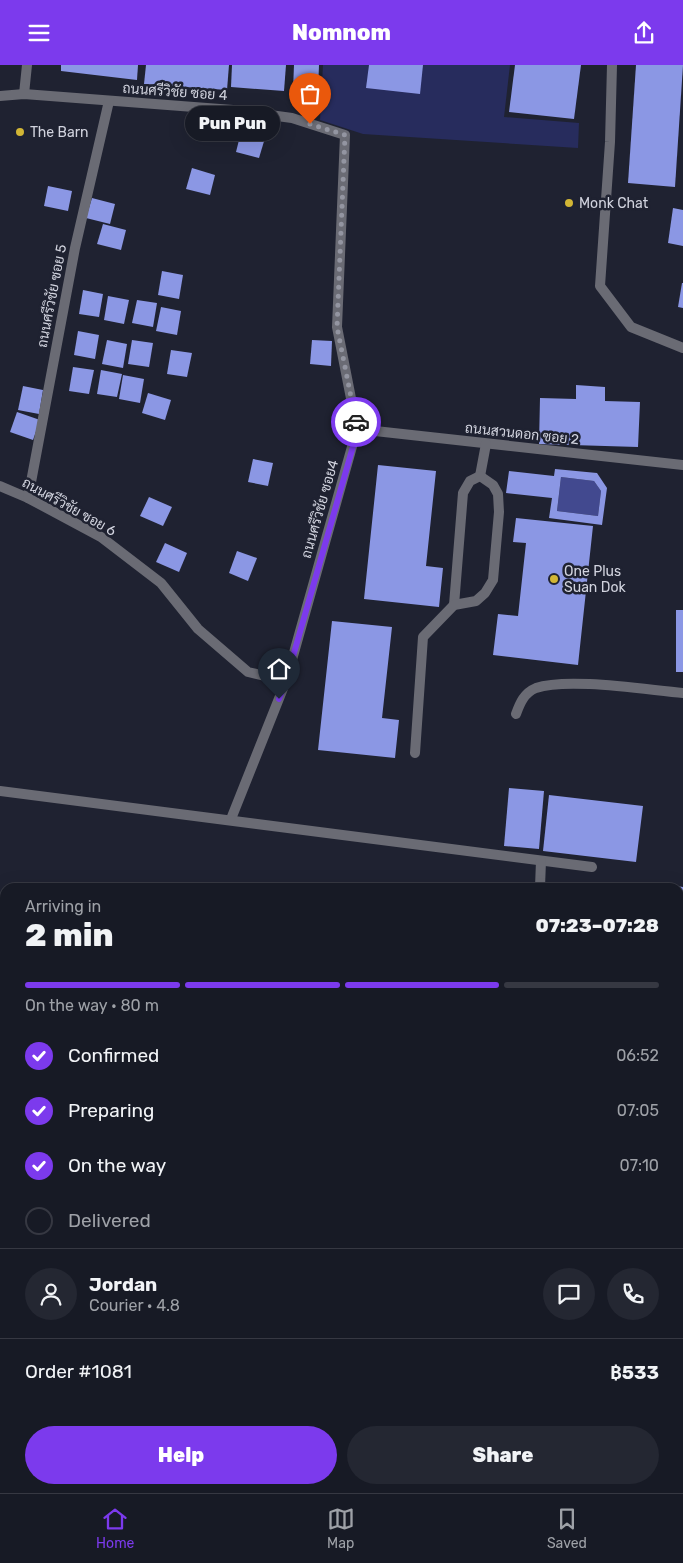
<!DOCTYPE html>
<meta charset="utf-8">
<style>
body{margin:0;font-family:Rubik,Sarabun,sans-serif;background:#242732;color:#f1f3f6;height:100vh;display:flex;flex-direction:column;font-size:19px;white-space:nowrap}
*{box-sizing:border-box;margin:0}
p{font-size:16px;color:#9ea1a7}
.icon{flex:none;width:28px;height:28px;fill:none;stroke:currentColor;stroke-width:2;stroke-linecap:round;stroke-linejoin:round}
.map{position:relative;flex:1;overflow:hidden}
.panel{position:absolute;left:0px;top:818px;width:684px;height:611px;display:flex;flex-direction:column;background:#171a25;border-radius:15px 15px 0 0;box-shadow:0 5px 20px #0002,0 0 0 1px #363842}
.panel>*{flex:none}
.pin{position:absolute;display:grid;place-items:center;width:42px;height:42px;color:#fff;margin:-51px -21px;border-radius:50% 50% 50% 0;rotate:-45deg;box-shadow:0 0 5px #0007}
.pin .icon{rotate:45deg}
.courier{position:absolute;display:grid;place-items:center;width:50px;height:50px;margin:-25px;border:4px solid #7c3aed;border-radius:50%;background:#fff;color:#222;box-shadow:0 1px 6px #0007}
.bubble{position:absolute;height:35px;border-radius:18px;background:#171a25;box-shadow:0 5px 20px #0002,0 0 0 1px #363842;font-size:16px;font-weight:800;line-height:35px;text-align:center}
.headline em{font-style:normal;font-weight:800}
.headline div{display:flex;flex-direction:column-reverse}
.headline{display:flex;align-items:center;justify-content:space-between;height:85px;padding:0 25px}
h1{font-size:32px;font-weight:800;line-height:38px}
.bar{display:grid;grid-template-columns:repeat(4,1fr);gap:8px 5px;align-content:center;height:60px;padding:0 25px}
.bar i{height:6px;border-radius:4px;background:#363842}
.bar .selected{background:#7c3aed}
.bar p{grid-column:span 4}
.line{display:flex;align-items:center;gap:12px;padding:0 25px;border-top:1px solid #363842}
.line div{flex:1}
.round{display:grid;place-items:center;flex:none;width:52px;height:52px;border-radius:26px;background:#242732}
ol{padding:0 25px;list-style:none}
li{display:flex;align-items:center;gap:15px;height:55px}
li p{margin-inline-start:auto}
li .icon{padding:5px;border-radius:50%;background:#7c3aed;color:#fff;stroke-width:4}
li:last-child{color:#9ea1a7}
li i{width:28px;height:28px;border:2px solid #363842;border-radius:50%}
.cta{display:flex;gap:10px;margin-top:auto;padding:10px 25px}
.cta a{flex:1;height:58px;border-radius:30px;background:#7c3aed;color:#fff;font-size:20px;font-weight:800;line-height:58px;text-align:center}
.cta a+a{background:#242732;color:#f1f3f6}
header{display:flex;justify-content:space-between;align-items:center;height:65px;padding:0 25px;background:#7c3aed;color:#fff;font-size:22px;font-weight:800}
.dock{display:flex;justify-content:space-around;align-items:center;height:70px;border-top:1px solid #363842;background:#171a25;font-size:14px;color:#9ea1a7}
.dock a{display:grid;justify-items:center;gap:2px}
.dock .selected{color:#7c3aed}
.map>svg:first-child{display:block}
.green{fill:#272c5d}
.water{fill:#42498f}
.building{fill:#8b97e4;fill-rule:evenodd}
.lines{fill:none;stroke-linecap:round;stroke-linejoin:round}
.service{stroke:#6a6b74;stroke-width:10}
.minor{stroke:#6a6b74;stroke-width:10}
.done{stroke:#9395a1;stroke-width:5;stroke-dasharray:0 9}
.route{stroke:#7c3aed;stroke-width:6}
.poi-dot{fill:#d2b635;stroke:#1f2231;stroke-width:2}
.labels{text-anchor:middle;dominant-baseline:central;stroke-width:5;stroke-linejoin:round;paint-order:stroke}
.street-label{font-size:14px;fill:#d1d3de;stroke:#1f2231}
.poi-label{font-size:14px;fill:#d1d3de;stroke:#1f2231;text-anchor:start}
</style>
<header><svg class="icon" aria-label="menu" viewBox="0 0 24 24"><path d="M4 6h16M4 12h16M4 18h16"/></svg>Nomnom<svg class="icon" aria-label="share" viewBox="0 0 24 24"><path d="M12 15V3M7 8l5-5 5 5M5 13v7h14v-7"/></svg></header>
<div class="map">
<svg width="683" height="1428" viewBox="0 0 683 1428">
<rect width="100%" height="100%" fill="#1f2231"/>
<polygon class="green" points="323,0 510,0 504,52 579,58 578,83 363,69 320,55"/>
<polygon class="water" points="561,412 594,416 601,426 598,451 557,446"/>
<g class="building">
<polygon points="61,0 138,0 137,15 61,6"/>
<polygon points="146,0 229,0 227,25 144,19"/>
<polygon points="232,0 286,0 284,26 231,22"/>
<polygon points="294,0 319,0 318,26 293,25"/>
<polygon points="369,0 423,0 420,29 366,23"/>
<polygon points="515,0 581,0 574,54 509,47"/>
<polygon points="636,0 683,0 675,122 628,118"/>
<polygon points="241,67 265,73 259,93 236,87"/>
<polygon points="192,103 215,110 210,130 186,124"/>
<polygon points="48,121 72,126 68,146 44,141"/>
<polygon points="92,133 115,139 110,159 86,153"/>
<polygon points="673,143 683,145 683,181 668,178"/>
<polygon points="103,159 126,165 121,185 97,179"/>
<polygon points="162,206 183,210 179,234 158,230"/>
<polygon points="682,218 683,218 683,243 678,242"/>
<polygon points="83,225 103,229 99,252 79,249"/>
<polygon points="108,231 129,235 124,259 104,255"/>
<polygon points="137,235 157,238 153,262 132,258"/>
<polygon points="161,242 181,246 177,270 156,266"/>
<polygon points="78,266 99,270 95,294 74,290"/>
<polygon points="107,275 127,279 123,303 102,299"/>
<polygon points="132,275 153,278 149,302 128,299"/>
<polygon points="312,275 332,276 331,301 310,299"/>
<polygon points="171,285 192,288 187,312 167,309"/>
<polygon points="73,302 94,305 89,329 69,326"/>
<polygon points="101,305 122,309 117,332 97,329"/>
<polygon points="123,310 144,314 140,338 119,334"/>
<polygon points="576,320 605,322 605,336 640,337 638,382 539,379 540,333 576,334"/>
<polygon points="23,321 43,325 39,349 18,345"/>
<polygon points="148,328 171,335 165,355 142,348"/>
<polygon points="17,347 40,355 33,375 10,367"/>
<polygon points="253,394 273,398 268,421 248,417"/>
<polygon points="378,400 436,406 426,501 443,503 439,542 364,534"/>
<path d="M555 404 597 408 607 423 602 460 549 453 552 433 506 428 509 406 554 411ZM561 412 594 416 601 426 598 451 557 446Z"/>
<polygon points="149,432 172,442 163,461 140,451"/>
<polygon points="516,453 593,461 578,600 493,590 498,549 518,551 526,478 513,477"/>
<polygon points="165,478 187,488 179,507 156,497"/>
<polygon points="237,486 257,493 248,516 229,508"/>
<rect x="676" y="545" width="7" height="62"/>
<polygon points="332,556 392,562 382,653 399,655 395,693 318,685"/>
<polygon points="509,723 544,726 539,784 504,781"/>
<polygon points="549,730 643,741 636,797 543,786"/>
<polygon points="662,819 683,822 683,892 679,891 679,822 661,822"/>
<rect x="679" y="1264" width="4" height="45"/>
<rect x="679" y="1332" width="4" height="26"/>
<polygon points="679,1368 683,1369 683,1408 679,1407"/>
<rect x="36" y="1424" width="31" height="4"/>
<rect x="406" y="1424" width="114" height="4"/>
<polygon points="668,1425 683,1425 683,1428 667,1428"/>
</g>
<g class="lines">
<polyline class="service" points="612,0 610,77 600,221 631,262 683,283"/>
<g class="minor">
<polyline points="24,29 27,0"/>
<polyline points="0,31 24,29 233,45 292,53 345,70 337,262 357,364 286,616 231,754"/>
<polyline points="357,364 683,400"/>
<polyline points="480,411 486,379"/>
<polyline points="0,421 28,433 101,472 161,518 198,564 248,607 286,616"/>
<polyline points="28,433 75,183 109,36"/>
<polyline points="454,540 463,428 470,416 480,411"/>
<path d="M516 649C520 638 524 628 536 623 568 612 647 625 683 628"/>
<polyline points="415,688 423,572 454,540 476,536 485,528 493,515 499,447 498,429 493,420 480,411"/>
<polyline points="0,726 592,802"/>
<polyline points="540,822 541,796"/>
<polyline points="0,948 5,949"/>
<polyline points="679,1001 683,1001"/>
<polyline points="371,1428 372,1424"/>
</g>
</g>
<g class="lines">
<polyline class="done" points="310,59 345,70 337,262 356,357"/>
<polyline class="route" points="279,634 286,616 358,364 356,357"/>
</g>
<g class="poi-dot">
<circle cx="20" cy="67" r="5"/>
<circle cx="569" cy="138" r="5"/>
<circle cx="554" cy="514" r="5"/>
</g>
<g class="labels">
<g class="street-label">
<text transform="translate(175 27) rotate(4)">ถนนศรีวิชัย ซอย 4</text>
<text transform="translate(52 231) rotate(-79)">ถนนศรีวิชัย ซอย 5</text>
<text transform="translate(522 369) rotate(6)">ถนนสวนดอก ซอย 2</text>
<text transform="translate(69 442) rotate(29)">ถนนศรีวิชัย ซอย 6</text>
<text transform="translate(320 444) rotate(-74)">ถนนศรีวิชัย ซอย4</text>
</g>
<g class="poi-label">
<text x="30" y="67">The Barn</text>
<text x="579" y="138">Monk Chat</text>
<text x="564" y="506">One Plus<tspan x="564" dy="16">Suan Dok</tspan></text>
</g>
</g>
</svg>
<div class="pin" style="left:310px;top:59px;background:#ea580c"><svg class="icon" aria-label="bag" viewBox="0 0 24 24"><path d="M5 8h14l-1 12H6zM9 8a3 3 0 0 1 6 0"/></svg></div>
<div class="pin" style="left:279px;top:634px;background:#1f2937"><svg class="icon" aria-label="home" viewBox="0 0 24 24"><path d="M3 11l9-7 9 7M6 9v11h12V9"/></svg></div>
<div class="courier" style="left:356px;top:357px"><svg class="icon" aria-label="car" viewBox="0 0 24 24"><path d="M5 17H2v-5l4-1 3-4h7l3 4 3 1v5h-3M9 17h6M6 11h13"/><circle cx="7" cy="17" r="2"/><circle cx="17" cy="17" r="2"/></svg></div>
<div class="bubble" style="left:185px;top:41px;width:95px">Pun Pun</div>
<section class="panel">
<div class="headline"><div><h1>2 min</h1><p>Arriving in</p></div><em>07:23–07:28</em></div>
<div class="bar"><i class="selected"></i><i class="selected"></i><i class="selected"></i><i></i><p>On the way · 80 m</p></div>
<ol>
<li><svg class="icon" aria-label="check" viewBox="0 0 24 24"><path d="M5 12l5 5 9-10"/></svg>Confirmed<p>06:52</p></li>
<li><svg class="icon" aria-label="check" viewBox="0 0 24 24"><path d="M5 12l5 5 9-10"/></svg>Preparing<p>07:05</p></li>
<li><svg class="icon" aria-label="check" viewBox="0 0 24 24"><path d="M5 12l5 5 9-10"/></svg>On the way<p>07:10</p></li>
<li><i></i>Delivered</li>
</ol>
<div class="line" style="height:90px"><a class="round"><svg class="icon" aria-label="person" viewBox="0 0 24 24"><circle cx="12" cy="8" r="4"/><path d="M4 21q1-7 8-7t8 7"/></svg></a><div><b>Jordan</b><p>Courier · 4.8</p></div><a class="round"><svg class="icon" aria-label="chat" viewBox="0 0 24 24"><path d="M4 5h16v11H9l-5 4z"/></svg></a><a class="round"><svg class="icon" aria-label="phone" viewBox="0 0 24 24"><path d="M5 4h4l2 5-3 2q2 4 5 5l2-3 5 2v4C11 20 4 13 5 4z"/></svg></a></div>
<div class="line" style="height:65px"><div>Order #1081</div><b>฿533</b></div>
<div class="cta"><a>Help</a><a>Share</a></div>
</section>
</div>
<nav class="dock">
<a class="selected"><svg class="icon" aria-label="home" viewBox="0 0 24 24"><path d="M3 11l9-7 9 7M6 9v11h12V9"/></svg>Home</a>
<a><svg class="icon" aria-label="map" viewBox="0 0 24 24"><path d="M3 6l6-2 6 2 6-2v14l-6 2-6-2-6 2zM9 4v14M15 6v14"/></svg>Map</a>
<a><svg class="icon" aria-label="saved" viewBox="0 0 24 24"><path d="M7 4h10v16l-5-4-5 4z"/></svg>Saved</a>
</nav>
